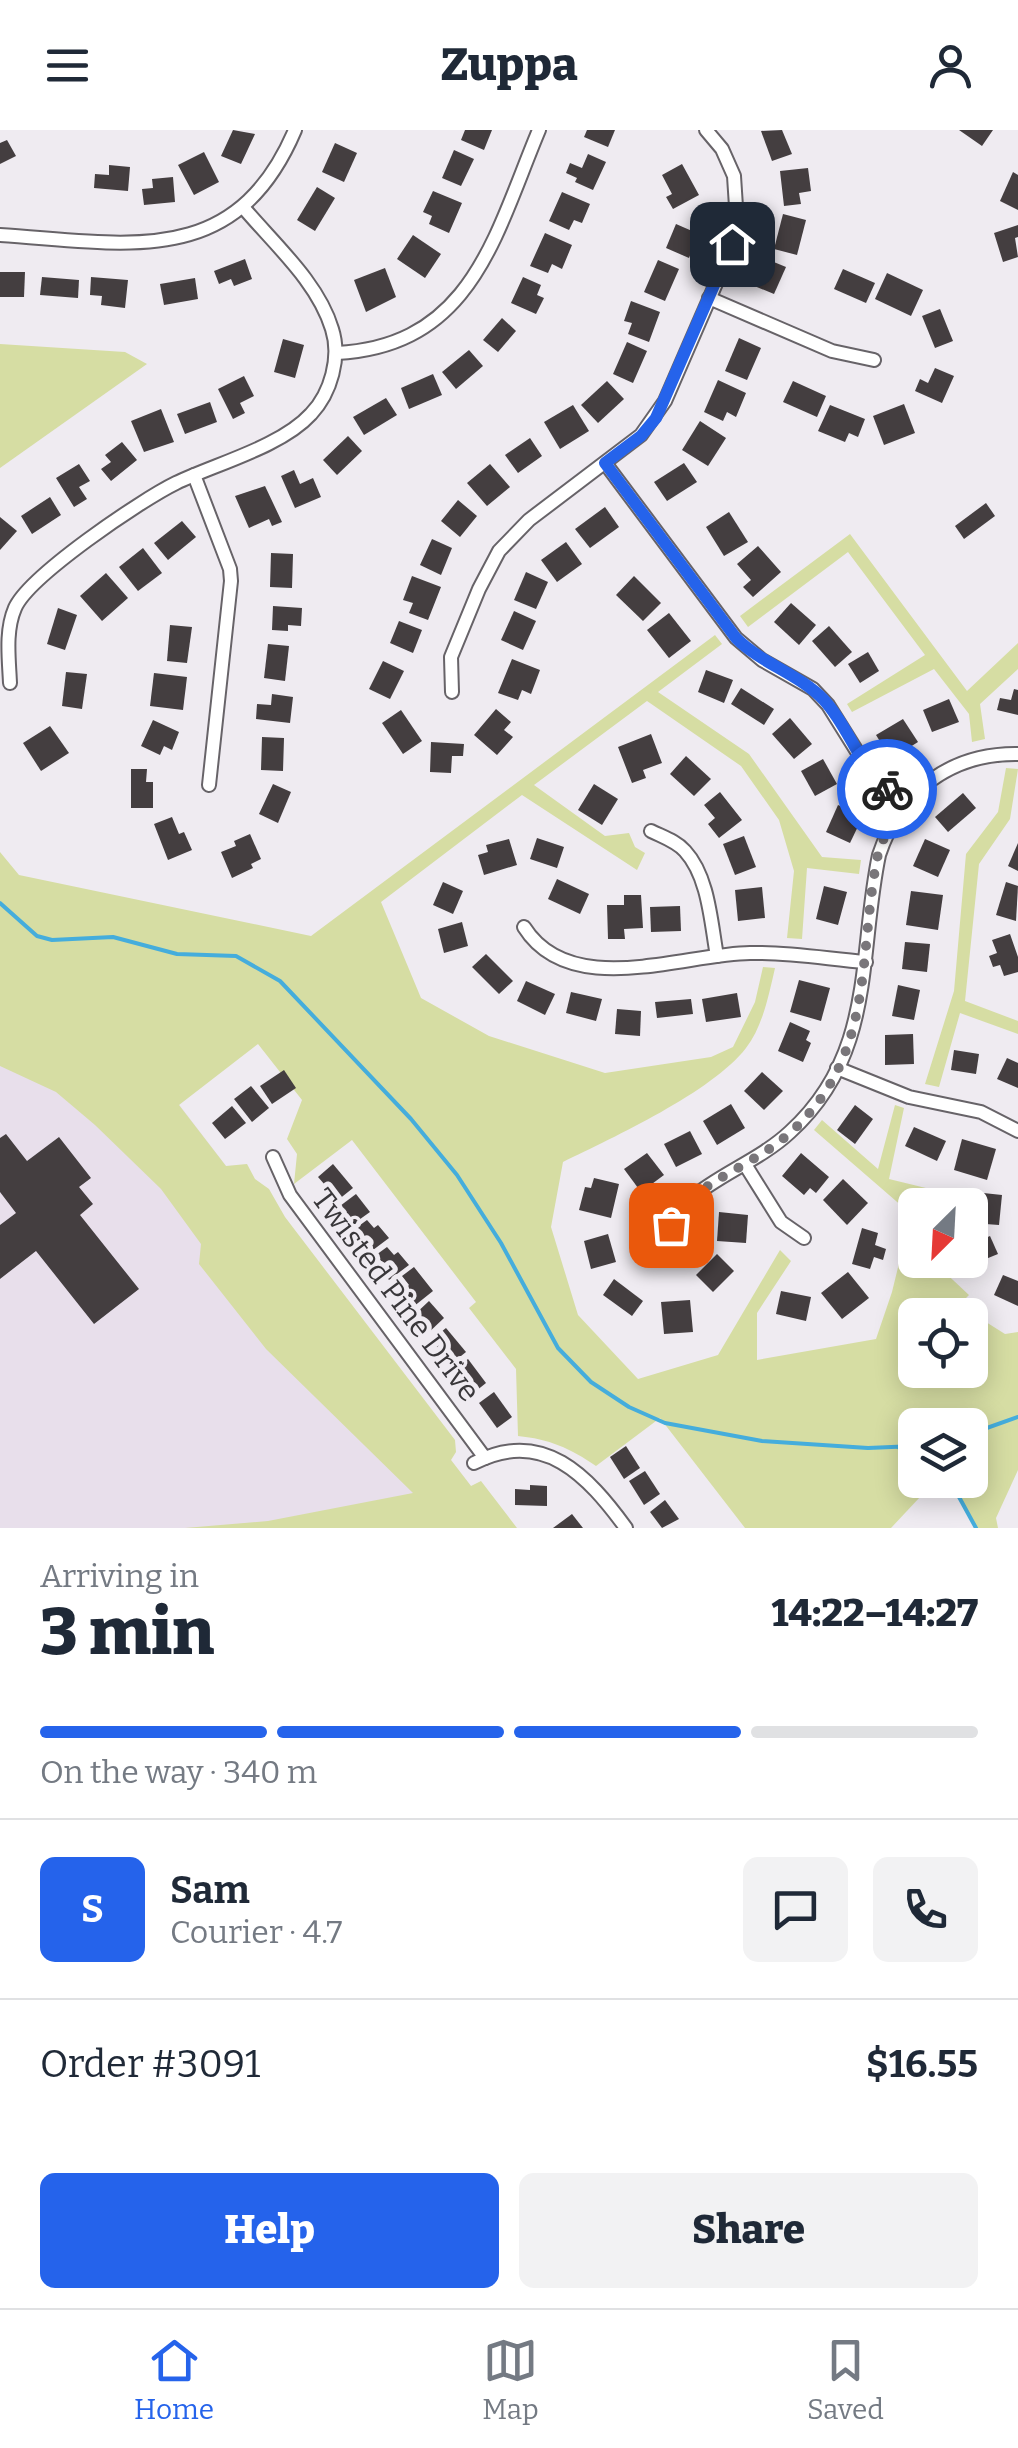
<!DOCTYPE html>
<meta charset="utf-8">
<style>
body{margin:0;font-family:Bitter,serif;background:#f2f2f3;color:#1f2937;height:100vh;display:flex;flex-direction:column;font-size:38px;white-space:nowrap}
*{box-sizing:border-box;margin:0}
p{font-size:32px;color:#747a83}
.icon{flex:none;width:55px;height:55px;fill:none;stroke:currentColor;stroke-width:2;stroke-linecap:round;stroke-linejoin:round}
.map{position:relative;height:1398px;overflow:hidden}
.sheet{display:flex;flex-direction:column;background:#fff;flex:1}
.sheet>*{flex:none}
.needle{width:65px;rotate:204deg}
.fabs{position:absolute;left:898px;top:1058px;display:grid;gap:20px}
.fabs a{display:grid;place-items:center;width:90px;height:90px;border-radius:15px;background:#fff;box-shadow:0 5px 25px #0003;font-size:50px}
.pin{position:absolute;display:grid;place-items:center;width:85px;height:85px;color:#fff;margin:-42px;border-radius:20px;box-shadow:0 5px 15px #0006}
.courier{position:absolute;display:grid;place-items:center;width:100px;height:100px;margin:-50px;border:8px solid #2563eb;border-radius:50%;background:#fff;color:#222;box-shadow:0 2px 12px #0007}
.summary em{font-style:normal;font-weight:800}
.summary div{display:flex;flex-direction:column-reverse}
.summary{display:flex;align-items:center;justify-content:space-between;height:170px;padding:0 40px}
h1{font-size:65px;font-weight:800;line-height:75px}
.bar{display:grid;grid-template-columns:repeat(4,1fr);gap:15px 10px;align-content:center;height:120px;padding:0 40px}
.bar i{height:12px;border-radius:8px;background:#e0e1e3}
.bar .selected{background:#2563eb}
.bar p{grid-column:span 4}
.line{display:flex;align-items:center;gap:25px;padding:0 40px;border-top:2px solid #e0e1e3}
.line div{flex:1}
.round{display:grid;place-items:center;flex:none;width:105px;height:105px;border-radius:15px;background:#f2f2f3}
.cta{display:flex;gap:20px;margin-top:auto;padding:20px 40px}
.cta a{flex:1;height:115px;border-radius:15px;background:#2563eb;color:#fff;font-size:40px;font-weight:800;line-height:115px;text-align:center}
.cta a+a{background:#f2f2f3;color:#1f2937}
header{display:flex;justify-content:space-between;align-items:center;height:130px;padding:0 40px;background:#fff;font-size:45px;font-weight:800}
.menu{display:flex;justify-content:space-around;align-items:center;height:140px;border-top:2px solid #e0e1e3;background:#fff;font-size:28px;color:#747a83}
.menu a{display:grid;justify-items:center;gap:5px}
.menu .selected{color:#2563eb}
.map>svg:first-child{display:block}
.built{fill:#e8dfeb}
.green{fill:#d6dda3;fill-rule:evenodd}
.lines{fill:none;stroke-linecap:round;stroke-linejoin:round}
.stream{stroke:#45addc;stroke-width:4}
.building{fill:#443e40}
.minor-casing{stroke:#676368;stroke-width:16}
.minor{stroke:#fff;stroke-width:12}
.done{stroke:#79767a;stroke-width:10;stroke-dasharray:0 18}
.route{stroke:#2563eb;stroke-width:12}
.labels{text-anchor:middle;dominant-baseline:central;stroke-width:10;stroke-linejoin:round;paint-order:stroke}
.street-label{font-size:30px;fill:#39373a;stroke:#efebf1}
</style>
<header><svg class="icon" aria-label="menu" viewBox="0 0 24 24"><path d="M4 6h16M4 12h16M4 18h16"/></svg>Zuppa<svg class="icon" aria-label="person" viewBox="0 0 24 24"><circle cx="12" cy="8" r="4"/><path d="M4 21q1-7 8-7t8 7"/></svg></header>
<div class="map">
<svg width="1018" height="1398" viewBox="0 0 1018 1398">
<rect width="100%" height="100%" fill="#efebf1"/>
<polygon class="built" points="0,748 145,930 503,1398 0,1398"/>
<g class="green">
<polygon points="0,214 125,222 147,234 0,338"/>
<polygon points="850,404 967,561 1018,513 1018,539 980,574 985,609 972,612 969,584 934,539 852,582 847,574 925,525 848,422 748,497 740,486"/>
<path d="M715 505 722 514 658 562 749 624 822 727 861 730 859 744 807 738 802 809 787 808 794 741 779 690 741 636 647 571 534 655 605 706 629 703 635 717 645 723 637 740 522 665 381 772 421 868 489 906 605 943 711 927 733 917 755 872 763 837 775 838C769 864 763 896 746 918 712 962 614 1007 563 1032L551 1097 578 1185 638 1249 718 1225 780 1120 791 1131 757 1183V1230L876 1209 892 1162 911 1084 814 1000 822 990 878 1039 895 975 904 978 889 1049 930 1059 931 1075H915V1130H937V1135L969 1165 959 1175 1005 1204 1018 1202V1340L996 1388 998 1398H975L950 1351 945 1350H970V1295H915V1350H936L891 1398H745L660 1288 596 1336C570 1318 549 1309 518 1306L516 1239 469 1178 476 1172 352 1010 294 1054 297 1024 287 1009 302 970 258 914 179 975 226 1036 247 1034 255 1049 269 1059 285 1087 455 1310 456 1322 451 1330 471 1356 481 1351 517 1398H185L268 1391 413 1363 266 1219 199 1134 201 1114 161 1059 95 995 56 962 0 936V722L19 745 311 806ZM915 1185H970V1240H915Z"/>
<polygon points="1006,638 1018,639 1010,689 979,734 965,871 1018,891 1018,904 960,883 939,957 925,954 954,861 966,724 998,682"/>
</g>
<g class="lines">
<g class="stream">
<polyline points="0,773 37,806 52,810 113,807 177,824 236,826 280,851 411,989 457,1045 501,1113 558,1218 591,1252 629,1277 665,1293 762,1311 868,1318 915,1316"/>
<polyline points="970,1304 1018,1287"/>
<polyline points="898,1317 915,1328"/>
<polyline points="945,1350 953,1356 976,1398"/>
</g>
</g>
<g class="building">
<polygon points="233,0 255,4 241,34 221,26"/>
<polygon points="465,0 492,0 484,20 461,10"/>
<polygon points="587,0 615,0 608,17 584,7"/>
<polygon points="782,0 792,24 772,31 761,1"/>
<polygon points="959,0 993,0 982,16"/>
<polygon points="7,10 16,26 0,34 0,13"/>
<polygon points="335,13 357,23 344,52 322,42"/>
<polygon points="454,20 474,29 461,56 442,48"/>
<polygon points="204,22 219,52 194,65 178,35"/>
<polygon points="588,24 606,32 593,60 575,52 577,48 566,43 570,33 582,38"/>
<polygon points="682,34 699,65 673,79 666,67 672,64 662,45"/>
<polygon points="109,35 130,37 128,61 94,58 95,44 109,45"/>
<polygon points="808,38 811,61 799,63 801,74 784,76 780,41"/>
<polygon points="1013,42 1018,45 1018,80 1000,71"/>
<polygon points="173,47 175,72 144,75 142,59 153,58 152,49"/>
<polygon points="317,57 335,68 315,101 297,90"/>
<polygon points="433,61 462,73 449,103 429,94 432,86 423,82"/>
<polygon points="562,62 590,74 582,93 574,90 569,100 549,91"/>
<polygon points="783,84 806,90 797,125 774,119"/>
<polygon points="676,94 699,104 689,128 666,118"/>
<polygon points="1018,95 1018,107 1015,108 1018,127 1003,132 994,103"/>
<polygon points="545,103 572,115 562,139 552,134 548,143 530,136"/>
<polygon points="413,105 441,124 425,148 397,129"/>
<polygon points="764,128 786,137 774,164 752,155"/>
<polygon points="245,129 252,149 234,156 231,149 219,154 214,141"/>
<polygon points="658,130 679,139 665,171 644,162"/>
<polygon points="385,138 396,167 366,182 354,150"/>
<polygon points="843,139 875,153 866,173 834,159"/>
<polygon points="0,142 25,142 24,167 0,167"/>
<polygon points="887,143 923,160 911,186 875,169"/>
<polygon points="42,147 79,150 78,168 40,165"/>
<polygon points="91,147 128,150 125,178 101,175 102,166 90,165"/>
<polygon points="523,147 541,155 537,165 544,168 536,184 511,173"/>
<polygon points="195,148 198,169 164,175 160,154"/>
<polygon points="631,171 660,182 649,212 628,204 632,193 624,191"/>
<polygon points="940,179 953,211 935,218 922,186"/>
<polygon points="502,188 516,201 498,222 483,210"/>
<polygon points="739,208 761,218 747,250 725,241"/>
<polygon points="283,209 304,215 295,248 274,242"/>
<polygon points="627,212 647,221 633,253 613,244"/>
<polygon points="469,220 483,236 456,259 442,242"/>
<polygon points="935,238 954,246 942,273 915,261 920,249 928,253"/>
<polygon points="433,244 442,265 409,279 401,258"/>
<polygon points="244,246 254,266 240,273 245,283 233,289 218,259"/>
<polygon points="718,250 746,263 736,287 727,282 723,291 704,282"/>
<polygon points="607,251 624,269 598,293 581,275"/>
<polygon points="793,251 826,266 817,287 783,272"/>
<polygon points="386,268 397,285 364,305 353,287"/>
<polygon points="210,272 217,292 185,304 177,284"/>
<polygon points="904,274 915,303 884,315 873,286"/>
<polygon points="573,275 589,301 560,319 544,292"/>
<polygon points="830,275 865,289 858,307 849,303 845,312 818,301"/>
<polygon points="161,279 174,312 144,322 131,291"/>
<polygon points="700,291 726,308 708,336 682,320"/>
<polygon points="348,306 362,321 337,345 323,330"/>
<polygon points="530,308 542,326 518,343 505,325"/>
<polygon points="122,312 137,330 111,351 101,339 111,332 105,325"/>
<polygon points="684,333 697,352 667,371 654,352"/>
<polygon points="79,334 90,351 79,357 87,369 74,377 56,348"/>
<polygon points="490,334 510,357 487,376 467,353"/>
<polygon points="294,340 300,354 313,348 321,367 295,378 281,346"/>
<polygon points="265,356 282,392 272,396 269,389 249,398 235,366"/>
<polygon points="50,367 61,385 32,404 21,386"/>
<polygon points="458,370 477,386 460,407 441,391"/>
<polygon points="986,373 995,386 964,409 955,396"/>
<polygon points="605,377 619,397 590,418 575,399"/>
<polygon points="729,382 748,412 724,426 706,397"/>
<polygon points="0,387 17,401 0,420"/>
<polygon points="182,391 196,407 168,430 154,413"/>
<polygon points="432,409 452,418 441,445 420,435"/>
<polygon points="566,412 582,434 557,452 541,430"/>
<polygon points="758,416 781,442 753,467 743,457 751,450 737,434"/>
<polygon points="143,418 162,443 138,461 119,437"/>
<polygon points="271,423 293,424 292,458 270,457"/>
<polygon points="526,442 548,452 536,479 514,470"/>
<polygon points="106,443 128,468 102,491 80,466"/>
<polygon points="412,446 441,457 428,490 409,483 413,473 403,470"/>
<polygon points="634,446 661,473 643,491 616,465"/>
<polygon points="791,473 816,495 799,515 774,492"/>
<polygon points="273,476 302,478 301,496 288,495 288,501 272,500"/>
<polygon points="58,478 77,485 65,520 47,514"/>
<polygon points="514,481 536,491 523,520 501,510"/>
<polygon points="669,483 691,511 669,528 647,500"/>
<polygon points="399,491 422,500 413,523 390,513"/>
<polygon points="170,495 192,497 187,533 167,531"/>
<polygon points="829,496 852,522 835,537 812,511"/>
<polygon points="268,514 289,516 285,551 264,548"/>
<polygon points="868,522 879,541 860,553 848,534"/>
<polygon points="512,529 540,540 531,564 522,560 518,570 498,563"/>
<polygon points="383,531 404,541 390,569 369,559"/>
<polygon points="706,540 733,550 724,573 698,562"/>
<polygon points="66,542 87,544 82,579 62,576"/>
<polygon points="154,543 187,547 183,580 150,576"/>
<polygon points="741,558 774,579 764,595 731,574"/>
<polygon points="1014,559 1018,560 1018,585 997,580 1000,568 1011,570"/>
<polygon points="272,564 293,567 290,593 256,589 257,574 271,575"/>
<polygon points="949,569 959,592 932,602 923,580"/>
<polygon points="496,579 511,592 504,600 513,607 497,625 474,605"/>
<polygon points="401,580 422,611 403,624 382,593"/>
<polygon points="790,588 812,614 794,629 772,604"/>
<polygon points="903,589 918,612 891,629 876,605"/>
<polygon points="153,590 179,602 172,620 164,616 160,625 141,616"/>
<polygon points="50,596 69,623 41,641 23,613"/>
<polygon points="651,604 662,633 643,640 646,648 632,653 618,617"/>
<polygon points="262,607 284,608 283,641 261,640"/>
<polygon points="431,612 464,614 463,626 452,626 451,643 430,642"/>
<polygon points="686,626 711,649 694,666 670,644"/>
<polygon points="823,629 837,654 815,666 801,641"/>
<polygon points="131,639 147,639 146,652 153,652 153,678 131,678"/>
<polygon points="273,654 291,662 278,693 259,684"/>
<polygon points="594,654 618,669 602,695 578,680"/>
<polygon points="720,662 742,690 719,708 708,694 715,688 704,675"/>
<polygon points="963,663 976,678 948,702 935,687"/>
<polygon points="838,675 863,686 850,713 826,702"/>
<polygon points="172,687 179,704 184,702 192,720 168,730 154,694"/>
<polygon points="250,704 261,729 251,734 253,738 232,748 221,722 236,716 234,711"/>
<polygon points="744,706 756,737 735,745 723,714"/>
<polygon points="537,708 564,717 557,738 530,729"/>
<polygon points="509,709 517,735 484,745 478,725 488,722 486,715"/>
<polygon points="925,709 950,720 938,747 913,736"/>
<polygon points="1018,713 1018,741 1008,736"/>
<polygon points="557,749 589,764 580,784 548,769"/>
<polygon points="443,752 463,761 453,784 433,775"/>
<polygon points="1006,752 1018,756 1016,791 996,785"/>
<polygon points="824,756 847,762 838,795 816,789"/>
<polygon points="762,757 765,788 738,791 735,760"/>
<polygon points="911,761 943,765 938,800 906,795"/>
<polygon points="624,765 641,765 643,798 624,799 625,809 608,809 607,775 624,775"/>
<polygon points="680,776 681,801 651,802 650,777"/>
<polygon points="462,792 468,816 444,823 438,799"/>
<polygon points="1010,804 1018,827 1018,842 1004,846 1000,835 993,837 989,826 997,823 992,810"/>
<polygon points="905,812 930,814 927,842 902,839"/>
<polygon points="486,824 513,851 499,864 472,837"/>
<polygon points="799,850 830,858 821,891 790,882"/>
<polygon points="526,851 555,864 545,885 517,871"/>
<polygon points="898,855 920,860 914,890 892,886"/>
<polygon points="571,862 602,869 596,891 566,883"/>
<polygon points="737,863 741,887 706,892 702,869"/>
<polygon points="691,869 693,884 657,888 655,872"/>
<polygon points="617,879 641,881 640,906 615,904"/>
<polygon points="790,892 810,901 806,910 811,913 803,932 778,921"/>
<polygon points="913,904 914,934 885,935 885,905"/>
<polygon points="954,920 979,924 976,944 951,940"/>
<polygon points="1007,928 1018,933 1018,958 997,949"/>
<polygon points="284,940 296,958 272,974 260,956"/>
<polygon points="762,942 783,961 764,980 744,961"/>
<polygon points="251,956 269,978 252,992 234,969"/>
<polygon points="731,974 745,998 717,1015 703,991"/>
<polygon points="855,975 873,989 855,1014 837,1000"/>
<polygon points="232,976 246,993 225,1009 212,993"/>
<polygon points="914,997 946,1011 937,1031 905,1016"/>
<polygon points="690,1001 702,1024 676,1037 664,1014"/>
<polygon points="6,1004 27,1031 59,1007 91,1048 79,1057 93,1074 80,1085 139,1159 94,1194 36,1121 0,1149 0,1095 16,1083 0,1062 0,1008"/>
<polygon points="962,1009 996,1019 987,1050 954,1040"/>
<polygon points="647,1023 664,1045 641,1062 624,1039"/>
<polygon points="801,1023 829,1047 816,1063 810,1058 804,1065 782,1046"/>
<polygon points="333,1034 353,1058 338,1070 318,1047"/>
<polygon points="594,1048 619,1054 611,1088 579,1080 585,1057 591,1058"/>
<polygon points="843,1049 868,1073 847,1095 823,1070"/>
<polygon points="974,1062 1002,1065 999,1095 972,1093"/>
<polygon points="356,1064 370,1082 349,1097 336,1079"/>
<polygon points="719,1082 748,1085 746,1113 717,1111"/>
<polygon points="367,1090 374,1098 378,1095 389,1108 369,1123 359,1109 362,1106 356,1098"/>
<polygon points="862,1098 878,1103 875,1115 886,1119 883,1130 874,1127 870,1139 852,1134"/>
<polygon points="608,1104 616,1132 591,1139 584,1111"/>
<polygon points="990,1106 998,1124 971,1135 970,1115"/>
<polygon points="387,1117 394,1125 398,1122 409,1135 389,1150 378,1136 383,1133 376,1125"/>
<polygon points="717,1124 734,1141 713,1162 696,1145"/>
<polygon points="414,1137 433,1161 413,1177 401,1162 409,1155 402,1146"/>
<polygon points="848,1142 869,1168 842,1189 821,1163"/>
<polygon points="1003,1145 1018,1151 1018,1176 994,1165"/>
<polygon points="614,1149 643,1171 632,1186 603,1165"/>
<polygon points="781,1161 811,1167 806,1191 776,1184"/>
<polygon points="690,1170 693,1202 664,1204 661,1172"/>
<polygon points="429,1171 444,1188 426,1205 411,1188"/>
<polygon points="446,1198 466,1222 451,1234 431,1210"/>
<polygon points="468,1229 486,1253 471,1265 452,1241"/>
<polygon points="494,1262 512,1287 497,1298 479,1273"/>
<polygon points="626,1316 640,1338 624,1349 610,1327"/>
<polygon points="645,1341 660,1364 644,1375 629,1351"/>
<polygon points="530,1355 547,1356 547,1376 515,1375 515,1359 530,1360"/>
<polygon points="665,1370 679,1389 662,1398 650,1382"/>
<polygon points="572,1384 583,1398 553,1398"/>
</g>
<g class="lines">
<g class="minor-casing">
<g id="minor">
<path d="M0 105C126 113 235 141 295 0"/>
<polyline points="709,168 832,221 874,230"/>
<path d="M337 223C472 216 495 105 539 0"/>
<polyline points="605,333 736,508 762,530 813,559 828,575 873,647 905,674"/>
<polyline points="194,345 230,439 231,451 209,655"/>
<path d="M10 553C9 529 5 501 15 478 29 446 141 370 176 353 215 334 281 317 311 284 331 263 341 227 332 199 318 152 274 114 243 77"/>
<polyline points="452,562 451,527 479,459 499,421 529,390 641,305 665,271 724,135 737,92 734,46 722,19 706,0"/>
<path d="M651 701C663 707 676 711 685 721 709 747 711 794 717 826"/>
<path d="M524 797C570 870 682 824 750 823 789 822 828 829 866 832"/>
<polyline points="837,938 909,967 981,982 1018,1001"/>
<polyline points="273,1027 290,1065 485,1328"/>
<polyline points="746,1036 781,1092 804,1108"/>
<path d="M671 1095C677 1087 682 1077 689 1070 719 1044 760 1030 790 1002 876 924 858 825 879 725 900 661 951 623 1018 624"/>
<path d="M474 1333C543 1297 588 1346 626 1398"/>
</g>
</g>
<use href="#minor" class="minor"/>
</g>
<g class="lines">
<path class="done" d="M671 1095C677 1087 681 1077 689 1070 720 1044 760 1030 791 1002 877 923 857 825 878 724L885 705 905 674 887 659"/>
<path class="route" d="M732 114 656 288 641 306 605 333 736 508C762 534 799 544 824 570 849 597 858 634 887 659"/>
</g>
<g class="labels">
<g class="street-label">
<text transform="translate(396 1165) rotate(53)">Twisted Pine Drive</text>
</g>
</g>
</svg>
<div class="fabs">
<a><svg class="needle" viewBox="-14 -14 28 28"><path d="M0-13l5 13h-10z" fill="#e53935"/><path d="M0 13l5-13h-10z" fill="#747a83"/></svg></a>
<a><svg class="icon" aria-label="locate" viewBox="0 0 24 24"><circle cx="12" cy="12" r="6"/><path d="M12 2v4M12 18v4M2 12h4M18 12h4"/></svg></a>
<a><svg class="icon" aria-label="layers" viewBox="0 0 24 24"><path d="M12 4l9 5-9 5-9-5zM3 14l9 5 9-5"/></svg></a>
</div>
<div class="pin" style="left:671px;top:1095px;background:#ea580c"><svg class="icon" aria-label="bag" viewBox="0 0 24 24"><path d="M5 8h14l-1 12H6zM9 8a3 3 0 0 1 6 0"/></svg></div>
<div class="pin" style="left:732px;top:114px;background:#1f2937"><svg class="icon" aria-label="home" viewBox="0 0 24 24"><path d="M3 11l9-7 9 7M6 9v11h12V9"/></svg></div>
<div class="courier" style="left:887px;top:659px"><svg class="icon" aria-label="bike" viewBox="0 0 24 24"><circle cx="6" cy="16" r="4"/><circle cx="18" cy="16" r="4"/><path d="M6 16l4-8h5l3 8M10 8l3 8H6M13 5h3"/></svg></div>
</div>
<section class="sheet">
<div class="summary"><div><h1>3 min</h1><p>Arriving in</p></div><em>14:22–14:27</em></div>
<div class="bar"><i class="selected"></i><i class="selected"></i><i class="selected"></i><i></i><p>On the way · 340 m</p></div>
<div class="line" style="height:180px"><b class="round" style="background:#2563eb;color:#fff">S</b><div><b>Sam</b><p>Courier · 4.7</p></div><a class="round"><svg class="icon" aria-label="chat" viewBox="0 0 24 24"><path d="M4 5h16v11H9l-5 4z"/></svg></a><a class="round"><svg class="icon" aria-label="phone" viewBox="0 0 24 24"><path d="M5 4h4l2 5-3 2q2 4 5 5l2-3 5 2v4C11 20 4 13 5 4z"/></svg></a></div>
<div class="line" style="height:130px"><div>Order #3091</div><b>$16.55</b></div>
<div class="cta"><a>Help</a><a>Share</a></div>
</section>
<nav class="menu">
<a class="selected"><svg class="icon" aria-label="home" viewBox="0 0 24 24"><path d="M3 11l9-7 9 7M6 9v11h12V9"/></svg>Home</a>
<a><svg class="icon" aria-label="map" viewBox="0 0 24 24"><path d="M3 6l6-2 6 2 6-2v14l-6 2-6-2-6 2zM9 4v14M15 6v14"/></svg>Map</a>
<a><svg class="icon" aria-label="saved" viewBox="0 0 24 24"><path d="M7 4h10v16l-5-4-5 4z"/></svg>Saved</a>
</nav>
